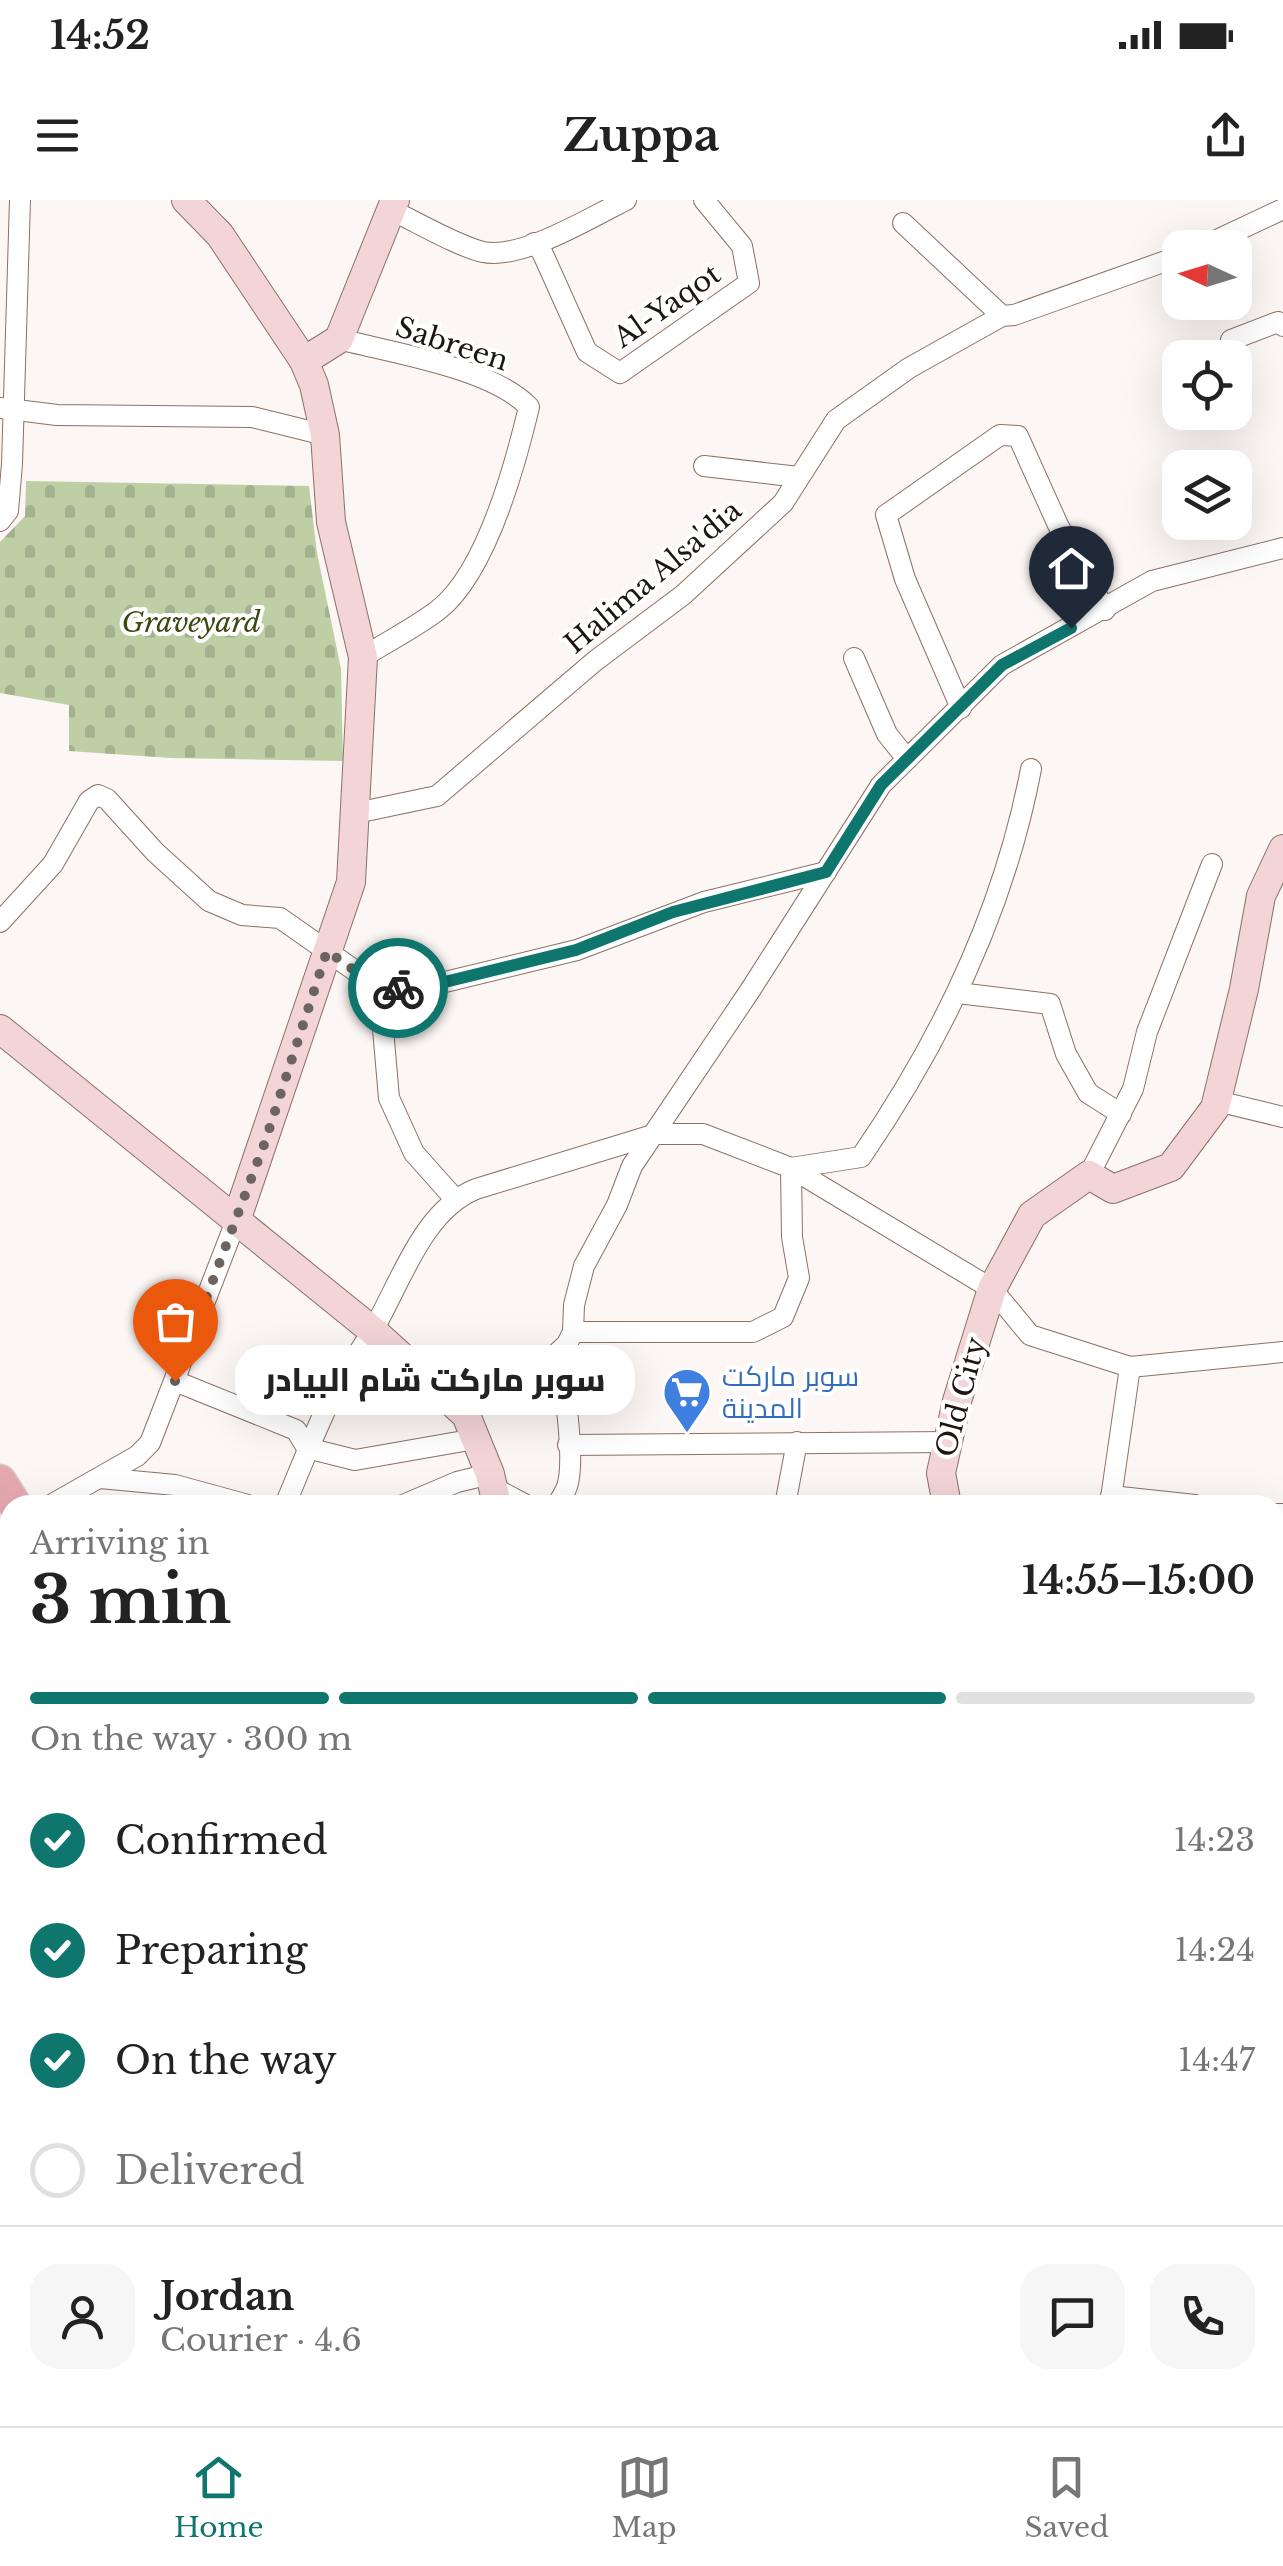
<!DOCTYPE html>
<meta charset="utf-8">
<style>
body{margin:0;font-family:"Libre Baskerville",Cairo,serif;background:#f6f6f6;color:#222;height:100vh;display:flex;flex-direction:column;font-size:38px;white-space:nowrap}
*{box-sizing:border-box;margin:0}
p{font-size:32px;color:#767676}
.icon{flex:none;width:55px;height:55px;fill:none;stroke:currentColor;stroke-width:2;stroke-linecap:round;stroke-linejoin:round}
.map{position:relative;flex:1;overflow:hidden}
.sheet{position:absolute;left:0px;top:1295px;width:1285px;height:932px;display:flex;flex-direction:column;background:#fff;border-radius:30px 30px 0 0;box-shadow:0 10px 40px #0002}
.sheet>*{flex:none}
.needle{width:65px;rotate:274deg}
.fabs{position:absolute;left:1162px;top:30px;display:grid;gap:20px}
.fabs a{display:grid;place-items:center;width:90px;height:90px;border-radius:20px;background:#fff;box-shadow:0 10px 40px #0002;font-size:50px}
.pin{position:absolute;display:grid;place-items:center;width:85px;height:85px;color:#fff;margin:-102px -42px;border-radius:50% 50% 50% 0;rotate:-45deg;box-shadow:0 0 10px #0007}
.pin .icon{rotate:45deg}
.courier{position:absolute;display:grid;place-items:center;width:100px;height:100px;margin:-50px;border:8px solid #0f766e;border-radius:50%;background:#fff;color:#222;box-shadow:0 2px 12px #0007}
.bubble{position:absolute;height:70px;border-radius:30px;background:#fff;box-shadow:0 10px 40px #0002;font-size:32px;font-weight:800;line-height:70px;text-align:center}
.head em{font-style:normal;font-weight:800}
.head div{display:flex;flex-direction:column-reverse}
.head{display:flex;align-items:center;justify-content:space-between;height:170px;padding:0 30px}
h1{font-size:65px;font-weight:800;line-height:75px}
.bar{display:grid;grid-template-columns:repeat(4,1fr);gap:15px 10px;align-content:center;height:120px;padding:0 30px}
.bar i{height:12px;border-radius:8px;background:#e0e0e0}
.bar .selected{background:#0f766e}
.bar p{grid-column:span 4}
.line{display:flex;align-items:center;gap:25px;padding:0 30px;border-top:2px solid #e0e0e0}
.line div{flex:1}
.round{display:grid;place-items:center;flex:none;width:105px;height:105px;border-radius:30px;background:#f6f6f6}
ol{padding:0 30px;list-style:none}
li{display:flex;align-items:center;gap:30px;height:110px}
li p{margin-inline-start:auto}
li .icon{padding:10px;border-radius:50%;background:#0f766e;color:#fff;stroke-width:4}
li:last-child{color:#767676}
li i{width:55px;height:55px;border:5px solid #e0e0e0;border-radius:50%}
.status{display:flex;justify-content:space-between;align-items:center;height:70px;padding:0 50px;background:#fff;direction:ltr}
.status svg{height:28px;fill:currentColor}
header{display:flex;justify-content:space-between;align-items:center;height:130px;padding:0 30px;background:#fff;font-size:45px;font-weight:800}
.dock{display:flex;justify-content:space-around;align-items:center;height:140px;border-top:2px solid #e0e0e0;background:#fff;font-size:28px;color:#767676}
.dock a{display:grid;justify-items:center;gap:5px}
.dock .selected{color:#0f766e}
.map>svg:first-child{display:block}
.built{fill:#fcede5}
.cemetery{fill:url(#cemetery-stones)}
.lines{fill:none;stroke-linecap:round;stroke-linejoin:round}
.street-casing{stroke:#8b7165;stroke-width:22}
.secondary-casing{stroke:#8b7165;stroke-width:30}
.primary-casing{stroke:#d2d0cf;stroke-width:35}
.street{stroke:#fff;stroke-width:20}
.secondary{stroke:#f3d4d7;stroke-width:28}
.primary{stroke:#e6a8af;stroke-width:32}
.done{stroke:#6c6460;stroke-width:10;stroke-dasharray:0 18}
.route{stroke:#0f766e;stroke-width:12}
.labels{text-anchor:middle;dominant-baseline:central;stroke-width:8;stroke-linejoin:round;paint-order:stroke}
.street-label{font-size:28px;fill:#1f1510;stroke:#fff}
.park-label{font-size:28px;font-style:italic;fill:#384b10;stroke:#fff}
.shop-label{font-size:28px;fill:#366cbe;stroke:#fff;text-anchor:start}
</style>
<div class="status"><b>14:52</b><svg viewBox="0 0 49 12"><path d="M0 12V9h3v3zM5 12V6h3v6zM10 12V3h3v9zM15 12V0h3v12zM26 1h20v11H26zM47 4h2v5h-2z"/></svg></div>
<header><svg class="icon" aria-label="menu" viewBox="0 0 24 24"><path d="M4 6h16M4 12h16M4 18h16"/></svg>Zuppa<svg class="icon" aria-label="share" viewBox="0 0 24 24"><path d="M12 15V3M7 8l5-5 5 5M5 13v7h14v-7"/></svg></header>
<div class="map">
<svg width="1283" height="2226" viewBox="0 0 1283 2226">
<defs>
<pattern id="cemetery-stones" width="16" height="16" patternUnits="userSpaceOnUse" patternTransform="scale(2.5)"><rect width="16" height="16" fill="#becfa6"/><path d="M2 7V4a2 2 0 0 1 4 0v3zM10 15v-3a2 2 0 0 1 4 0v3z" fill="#a3b18e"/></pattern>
</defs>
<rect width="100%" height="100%" fill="#fcf6f4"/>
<g class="built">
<polygon points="1283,1788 1283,2120 1275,2120 1275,1792"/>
<polygon points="1275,2160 1283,2160 1283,2226 1082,2226 1097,2218 1275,2218"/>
</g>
<polygon class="cemetery" points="26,281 309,286 317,353 341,469 343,561 171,558 69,551 69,505 0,493 0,342 25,316"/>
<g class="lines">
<g class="street-casing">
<g id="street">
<path d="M391 10C417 22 457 46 483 52 522 60 591 17 626 0"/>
<polyline points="903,23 1002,116"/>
<polyline points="534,43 542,52 587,152 620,173 749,83 742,46 704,0"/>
<polyline points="1200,48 1283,9"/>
<path d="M339 139C393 153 492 168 529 207 515 266 486 374 437 411 414 428 387 442 363 457"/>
<polyline points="1231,140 1278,122 1283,126"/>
<polyline points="0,208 57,215 252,217 325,235"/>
<polyline points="704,266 799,277"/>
<polyline points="0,321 8,311 12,264 20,0"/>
<polyline points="854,458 887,534 907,559"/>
<polyline points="961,508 905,379 886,315 1000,235 1018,236 1058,325 1105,410"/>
<polyline points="356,613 437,596 595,461 683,395 783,303 836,220 909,168 1002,116 1014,115 1180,56"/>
<polyline points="0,722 53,664 89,601 98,595 107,599 155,652 209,701 242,715 280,718 364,777 412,790 577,750 704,702 826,672"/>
<polyline points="379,783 389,898 414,953 455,999"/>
<polyline points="958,793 1050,804 1066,854 1088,893 1121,914"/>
<polyline points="1217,901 1283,917"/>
<polyline points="1089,975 1133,889 1147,832 1212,664"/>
<path d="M573 1132H753L783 1117 799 1078 792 1037 791 968 861 957C942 839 1004 711 1031 569"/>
<path d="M555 1155C566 1179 574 1258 568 1283 566 1292 561 1298 557 1305"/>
<polyline points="175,1181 296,1230 307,1248 355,1260 475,1239"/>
<polyline points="466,1215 507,1176 555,1155 567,1144 573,1132 574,1105 584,1066 617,1005 632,966 751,789 881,585 1002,465 1152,381 1283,348"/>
<polyline points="568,1245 948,1242"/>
<polyline points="100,1278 175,1285 248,1305"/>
<polyline points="494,1288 526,1305"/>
<polyline points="1111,1296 1195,1305"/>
<polyline points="51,1305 137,1256 150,1243 236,1021"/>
<path d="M285 1305C302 1265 317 1225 337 1186 348 1166 363 1148 374 1128 401 1082 423 1010 476 989L656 934H703L791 968 992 1089 1030 1135 1130 1167 1283 1152"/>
<polyline points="403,1305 457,1282 490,1274"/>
<polyline points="785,1305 797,1242"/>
<polyline points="1110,1305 1130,1167"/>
<polyline points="1275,1314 1283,1314"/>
<polyline points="1275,1412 1283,1413"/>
<polyline points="0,1599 10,1576"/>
<polyline points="1275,1604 1283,1603"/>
<polyline points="1275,1789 1283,1786"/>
<polyline points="1275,1924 1283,1924"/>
<polyline points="0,1970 10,1972"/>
<polyline points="0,2087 10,2090"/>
<polyline points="524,2218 527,2226"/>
<polyline points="909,2218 914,2226"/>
<polyline points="78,2226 80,2218"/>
<polyline points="369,2226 373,2218"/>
<polyline points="613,2226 618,2218"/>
</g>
</g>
<g class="secondary-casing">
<g id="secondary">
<polyline points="186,0 220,35 304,161 314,185 325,235 331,322 363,457 351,682 236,1021"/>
<polyline points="304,161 339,139 395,0"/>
<polyline points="0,829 373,1131 466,1215 490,1274 497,1305"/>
<polyline points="947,1305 941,1273 957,1201 992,1089 1032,1015 1089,975 1113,989 1171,967 1215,908 1244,789 1261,696 1283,649"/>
<polyline points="287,2226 290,2218"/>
<polyline points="1032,2226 1045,2218"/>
</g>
</g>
<g class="primary-casing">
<g id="primary">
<polyline points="0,1281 15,1305"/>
<polyline points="1275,2125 1283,2126"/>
<polyline points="1275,2151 1283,2151"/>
</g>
</g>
<use href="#street" class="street"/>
<use href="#secondary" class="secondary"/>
<use href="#primary" class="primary"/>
</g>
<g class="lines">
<polyline class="done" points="175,1181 265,942 327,751 364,777 398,788"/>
<polyline class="route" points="398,788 412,790 576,750 673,712 826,672 881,585 1002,465 1071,428"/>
</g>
<defs>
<g id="supermarket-pin" transform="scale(2.5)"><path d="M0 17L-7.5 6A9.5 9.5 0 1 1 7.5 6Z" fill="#3f7fe0" stroke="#fff"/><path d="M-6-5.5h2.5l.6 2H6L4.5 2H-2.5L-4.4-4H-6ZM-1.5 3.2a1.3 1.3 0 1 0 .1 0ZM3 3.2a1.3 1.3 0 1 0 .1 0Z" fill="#fff"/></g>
</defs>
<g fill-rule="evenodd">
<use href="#supermarket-pin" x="687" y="1192"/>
</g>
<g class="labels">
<g class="street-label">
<text transform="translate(667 106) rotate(-35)">Al-Yaqot</text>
<text transform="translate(452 144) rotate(18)">Sabreen</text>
<text transform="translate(653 377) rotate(-40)">Halima Alsa'dia</text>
<text transform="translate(961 1197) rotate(-75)">Old City</text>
</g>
<g class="park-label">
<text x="191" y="422">Graveyard</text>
</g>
<g class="shop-label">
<text x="722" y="1176">سوبر ماركت<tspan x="722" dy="32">المدينة</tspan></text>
</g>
</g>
</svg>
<div class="fabs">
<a><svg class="needle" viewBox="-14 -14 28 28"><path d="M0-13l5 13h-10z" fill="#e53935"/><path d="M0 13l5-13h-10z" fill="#767676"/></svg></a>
<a><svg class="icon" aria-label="locate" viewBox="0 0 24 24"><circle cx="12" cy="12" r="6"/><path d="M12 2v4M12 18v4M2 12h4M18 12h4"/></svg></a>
<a><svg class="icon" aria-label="layers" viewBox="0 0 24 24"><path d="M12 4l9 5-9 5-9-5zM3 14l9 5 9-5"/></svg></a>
</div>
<div class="pin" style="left:175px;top:1181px;background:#ea580c"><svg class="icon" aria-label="bag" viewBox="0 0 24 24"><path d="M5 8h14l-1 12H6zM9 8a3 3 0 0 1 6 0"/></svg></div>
<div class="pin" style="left:1071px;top:428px;background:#1f2937"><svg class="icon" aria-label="home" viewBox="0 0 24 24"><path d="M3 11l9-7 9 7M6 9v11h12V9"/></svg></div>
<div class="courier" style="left:398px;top:788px"><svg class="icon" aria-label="bike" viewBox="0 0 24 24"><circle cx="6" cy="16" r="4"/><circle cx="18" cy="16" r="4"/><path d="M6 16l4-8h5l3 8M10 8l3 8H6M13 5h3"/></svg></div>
<div class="bubble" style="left:235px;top:1145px;width:400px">سوبر ماركت شام البيادر</div>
<section class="sheet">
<div class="head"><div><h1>3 min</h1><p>Arriving in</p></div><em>14:55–15:00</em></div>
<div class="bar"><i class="selected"></i><i class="selected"></i><i class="selected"></i><i></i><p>On the way · 300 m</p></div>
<ol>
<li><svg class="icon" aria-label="check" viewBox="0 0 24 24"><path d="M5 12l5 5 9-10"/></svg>Confirmed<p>14:23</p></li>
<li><svg class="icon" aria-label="check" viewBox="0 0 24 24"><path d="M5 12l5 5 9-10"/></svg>Preparing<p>14:24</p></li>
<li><svg class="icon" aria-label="check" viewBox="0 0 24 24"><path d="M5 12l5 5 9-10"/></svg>On the way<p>14:47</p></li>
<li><i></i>Delivered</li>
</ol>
<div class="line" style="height:180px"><a class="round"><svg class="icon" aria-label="person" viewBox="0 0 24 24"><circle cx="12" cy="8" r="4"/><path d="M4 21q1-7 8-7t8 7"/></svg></a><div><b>Jordan</b><p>Courier · 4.6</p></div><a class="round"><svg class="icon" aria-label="chat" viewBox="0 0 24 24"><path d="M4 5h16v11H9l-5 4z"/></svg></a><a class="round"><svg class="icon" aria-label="phone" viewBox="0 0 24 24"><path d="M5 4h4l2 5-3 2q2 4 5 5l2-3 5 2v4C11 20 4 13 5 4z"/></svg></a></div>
</section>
</div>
<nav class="dock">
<a class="selected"><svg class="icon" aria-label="home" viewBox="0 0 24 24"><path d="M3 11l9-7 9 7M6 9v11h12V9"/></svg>Home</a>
<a><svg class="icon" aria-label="map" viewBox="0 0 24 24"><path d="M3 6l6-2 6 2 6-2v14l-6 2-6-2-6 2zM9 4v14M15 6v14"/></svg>Map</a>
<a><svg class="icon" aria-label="saved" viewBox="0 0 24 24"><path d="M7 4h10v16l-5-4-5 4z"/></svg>Saved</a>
</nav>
